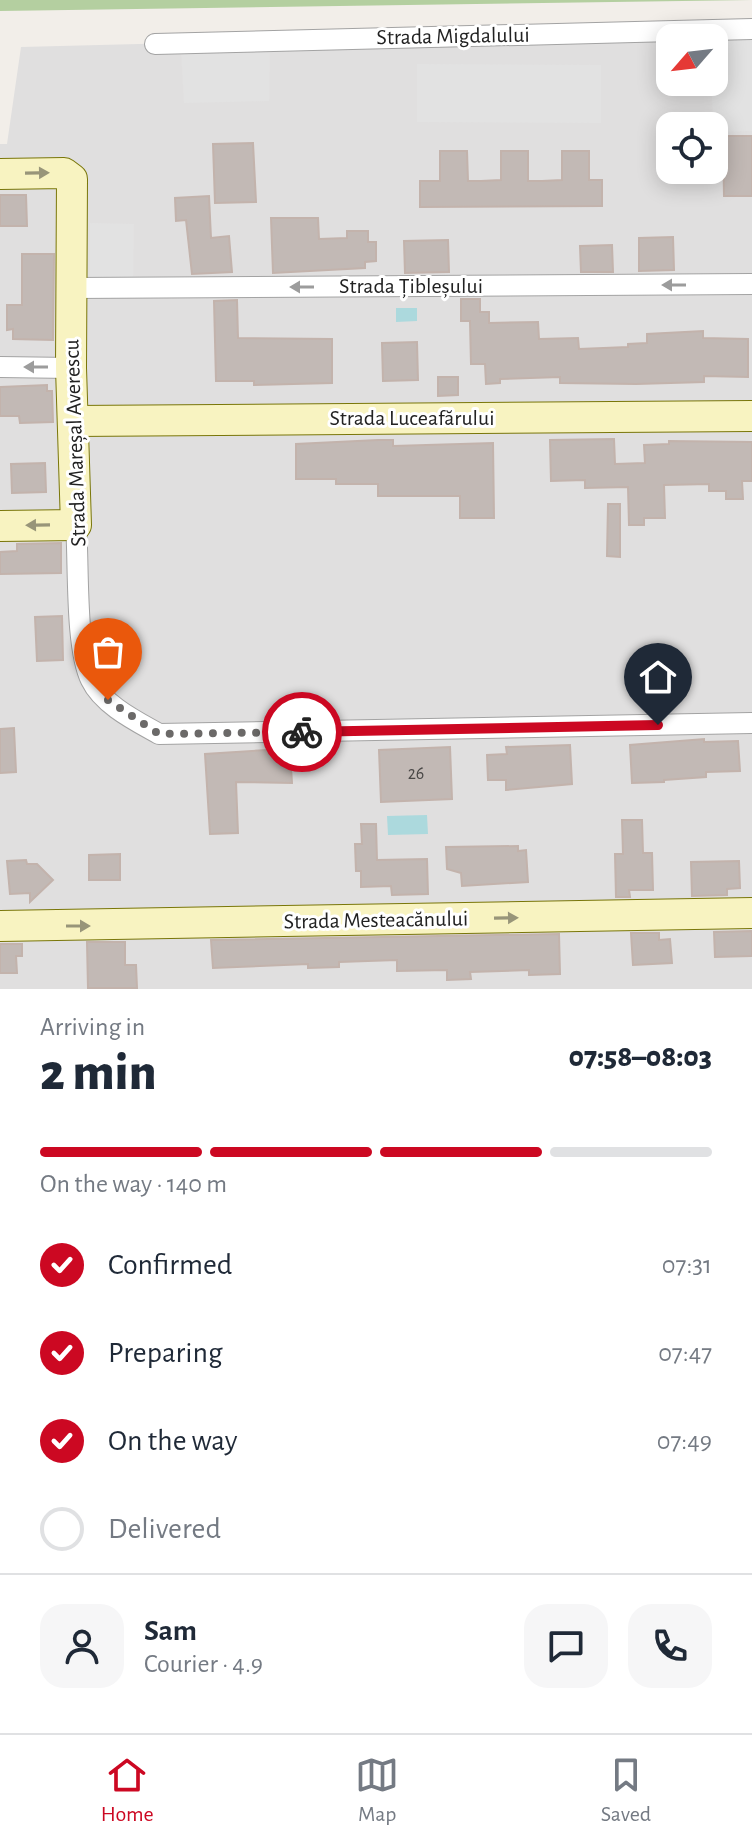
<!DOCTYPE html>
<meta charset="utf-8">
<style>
body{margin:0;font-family:"Alegreya Sans",sans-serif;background:#f6f6f7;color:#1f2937;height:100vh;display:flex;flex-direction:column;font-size:30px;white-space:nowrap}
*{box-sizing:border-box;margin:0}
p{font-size:26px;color:#747a83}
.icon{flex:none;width:44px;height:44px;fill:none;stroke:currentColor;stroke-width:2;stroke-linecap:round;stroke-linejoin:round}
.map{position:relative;height:989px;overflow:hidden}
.sheet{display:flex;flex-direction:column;background:#fff;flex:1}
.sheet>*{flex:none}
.needle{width:52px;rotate:242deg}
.tools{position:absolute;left:656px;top:24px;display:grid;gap:16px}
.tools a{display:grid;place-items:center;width:72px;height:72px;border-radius:16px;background:#fff;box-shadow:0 4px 20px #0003;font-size:40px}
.pin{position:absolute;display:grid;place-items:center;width:68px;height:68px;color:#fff;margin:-82px -34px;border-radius:50% 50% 50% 0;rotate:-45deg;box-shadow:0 0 8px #0007}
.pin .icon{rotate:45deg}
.courier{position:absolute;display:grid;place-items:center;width:80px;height:80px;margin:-40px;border:6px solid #cc0822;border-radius:50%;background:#fff;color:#222;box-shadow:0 2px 10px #0007}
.overview em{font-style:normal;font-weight:800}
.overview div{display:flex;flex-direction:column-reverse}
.overview{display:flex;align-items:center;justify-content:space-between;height:136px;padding:0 40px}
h1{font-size:52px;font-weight:800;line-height:60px}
.bar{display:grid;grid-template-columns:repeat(4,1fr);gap:12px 8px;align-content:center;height:96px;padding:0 40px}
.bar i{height:10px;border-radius:6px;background:#e0e1e3}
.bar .active{background:#cc0822}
.bar p{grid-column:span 4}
.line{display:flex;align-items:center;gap:20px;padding:0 40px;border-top:2px solid #e0e1e3}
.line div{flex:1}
.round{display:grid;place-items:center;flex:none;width:84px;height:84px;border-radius:24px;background:#f6f6f7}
ol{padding:0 40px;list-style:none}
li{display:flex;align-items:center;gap:24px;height:88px}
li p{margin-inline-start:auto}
li .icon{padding:8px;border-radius:50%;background:#cc0822;color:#fff;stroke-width:4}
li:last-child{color:#747a83}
li i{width:44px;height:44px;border:4px solid #e0e1e3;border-radius:50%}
.tabs{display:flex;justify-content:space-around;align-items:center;height:112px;border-top:2px solid #e0e1e3;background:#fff;font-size:22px;color:#747a83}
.tabs a{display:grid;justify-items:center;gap:4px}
.tabs .active{color:#cc0822}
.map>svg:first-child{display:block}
.residential{fill:#e0dfdf;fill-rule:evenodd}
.forest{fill:#b4cfa0}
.parking{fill:#e2e2e2}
.water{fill:#acd9dd}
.building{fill:#c2b9b5;stroke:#c3b3ac;stroke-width:2}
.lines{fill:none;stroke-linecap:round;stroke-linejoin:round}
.street-casing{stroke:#a3a3a3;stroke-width:22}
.secondary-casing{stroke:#797609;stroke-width:32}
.street{stroke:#fff;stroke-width:20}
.secondary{stroke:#f8f3c1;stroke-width:30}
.oneway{fill:#989579}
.oneway2{fill:#9c9c9c}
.done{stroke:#6b6968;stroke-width:8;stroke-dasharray:0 14.4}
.route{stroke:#cc0822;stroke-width:10}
.labels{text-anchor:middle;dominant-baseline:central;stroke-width:6;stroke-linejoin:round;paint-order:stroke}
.number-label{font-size:18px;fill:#4a4847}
.street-label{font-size:22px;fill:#222;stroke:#fff}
</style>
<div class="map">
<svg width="752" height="989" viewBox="0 0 752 989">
<rect width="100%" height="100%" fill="#f2eee9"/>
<path class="residential" d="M752 28V989H0V144H7L21 47ZM670 38H714V82H670ZM670 126H714V170H670Z"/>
<polygon class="forest" points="0,0 752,0 0,11"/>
<g class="parking">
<polygon points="752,38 752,131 714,132 711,82 714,82 714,39"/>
<polygon points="270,48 269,101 184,103 181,49"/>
<polygon points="417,64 601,65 601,123 417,122"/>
<polygon points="90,223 134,224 133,278 90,280"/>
</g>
<g class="water">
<polygon points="396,308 417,308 417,321 396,322"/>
<polygon points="427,815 428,834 388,835 387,816"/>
</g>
<g class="building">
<polygon points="723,136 752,136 752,196 724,196"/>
<polygon points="253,143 256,202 215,203 213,144"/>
<polygon points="440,151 467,151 468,181 481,181 501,180 501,151 528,151 528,181 542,181 562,180 562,151 589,151 589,180 602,180 602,206 420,207 420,181 440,181"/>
<polygon points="0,195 26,195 27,226 0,226"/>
<polygon points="209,196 211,238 229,236 232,272 192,274 186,220 176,221 175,198"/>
<polygon points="271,218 318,218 319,239 347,238 347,231 368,231 368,242 376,242 376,261 365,262 365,268 273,273"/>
<polygon points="673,237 674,270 639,271 639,238"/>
<polygon points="448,240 449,272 405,273 404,241"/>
<polygon points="612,245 613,272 581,272 580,246"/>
<polygon points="22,254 54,254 53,340 13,339 13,329 7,330 7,305 22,305"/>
<polygon points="461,299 480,299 480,312 489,312 489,323 538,322 539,339 578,338 579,349 628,347 628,344 647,343 647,334 703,331 703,338 748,339 748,377 704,376 704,382 636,384 560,383 560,377 500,379 500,383 486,384 485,364 471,364 470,321 461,321"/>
<polygon points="237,300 238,338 332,339 332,383 254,385 254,381 216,381 214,301"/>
<polygon points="417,342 418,380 383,381 382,343"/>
<polygon points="438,377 458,377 458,395 438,396"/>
<polygon points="47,385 47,391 52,391 53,422 20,423 19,416 0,416 0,387"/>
<polygon points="614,439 615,464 645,463 644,445 669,444 669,441 752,442 752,481 742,481 743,499 726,499 726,491 709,491 709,484 664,485 665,518 644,518 644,525 629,525 628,487 585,488 585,480 551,481 550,440"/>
<polygon points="378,440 393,440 393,446 493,443 494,518 460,518 460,496 378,496 378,484 336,484 336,479 296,479 296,444"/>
<polygon points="45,463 46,492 12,493 11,464"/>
<polygon points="608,504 620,504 620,557 607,556"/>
<polygon points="61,543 61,573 0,574 0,552 17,551 17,544"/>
<polygon points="62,616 63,660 37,661 35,617"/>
<polygon points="14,728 16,772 0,773 0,729"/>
<polygon points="704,739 704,742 738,741 740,771 706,772 706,777 664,780 664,782 632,783 630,745"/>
<polygon points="570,745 572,784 506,790 506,780 488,780 487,755 507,754 506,747"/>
<polygon points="450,747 452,799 381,802 379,750"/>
<polygon points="267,750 268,754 290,752 292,783 236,782 238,833 210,834 205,754"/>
<polygon points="622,820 642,820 643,853 652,853 653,890 629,890 630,897 616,897 615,854 623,854"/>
<polygon points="361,824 376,824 377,860 427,859 428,894 392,895 391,886 361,887 361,871 356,871 355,844 362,844"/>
<polygon points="518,846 518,851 526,850 528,882 462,886 461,873 447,869 446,847"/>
<polygon points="120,854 120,880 89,880 89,855"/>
<polygon points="26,860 27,864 37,864 53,880 30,902 30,893 10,894 7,861"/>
<polygon points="739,861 740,888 727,889 727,895 692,896 691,862"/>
<polygon points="752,931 752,956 715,957 714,932"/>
<polygon points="631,933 659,933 659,940 670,939 672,963 633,965"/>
<polygon points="559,934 560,974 529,975 529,970 470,972 471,979 447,980 447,970 397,971 397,960 339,962 339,967 308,968 308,964 213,968 211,940"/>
<polygon points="87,942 125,942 125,965 136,965 137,988 88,988"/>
<polygon points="0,944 22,944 22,956 16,956 17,973 0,973"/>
</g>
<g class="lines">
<g class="street-casing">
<g id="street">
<polyline points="155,44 752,29"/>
<polyline points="71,288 752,284"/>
<polyline points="0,367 71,368"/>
<path d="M76 525C79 564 75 647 91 680 103 705 136 721 159 734L752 723"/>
</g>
</g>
<g class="secondary-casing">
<g id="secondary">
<polyline points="0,174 64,173 72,179 71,368 76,525 0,526"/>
<polyline points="73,421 752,416"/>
<polyline points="0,926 752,913"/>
</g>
</g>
<use href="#street" class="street"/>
<use href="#secondary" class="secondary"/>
</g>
<defs><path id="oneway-solid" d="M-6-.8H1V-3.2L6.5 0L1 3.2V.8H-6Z" transform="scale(2)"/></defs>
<g class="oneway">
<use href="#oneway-solid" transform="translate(37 173) rotate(-1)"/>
<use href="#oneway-solid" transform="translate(38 525) rotate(179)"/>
<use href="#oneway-solid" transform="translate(506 918) rotate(-1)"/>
<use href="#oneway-solid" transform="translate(78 926)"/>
</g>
<g class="oneway2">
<use href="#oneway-solid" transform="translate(674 285) rotate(180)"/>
<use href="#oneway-solid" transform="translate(302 287) rotate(180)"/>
<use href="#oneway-solid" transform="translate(36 367) rotate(-180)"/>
</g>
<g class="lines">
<polyline class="done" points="108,700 159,734 302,732"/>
<polyline class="route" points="302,732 658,725"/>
</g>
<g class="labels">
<g class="number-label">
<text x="416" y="774">26</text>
</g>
<g class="street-label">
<text transform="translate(453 36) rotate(-1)">Strada Migdalului</text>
<text x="411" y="286">Strada Țibleșului</text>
<text x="412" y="418">Strada Luceafărului</text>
<text transform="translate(75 443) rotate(-92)">Strada Mareșal Averescu</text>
<text transform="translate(376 920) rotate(-1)">Strada Mesteacănului</text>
</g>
</g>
</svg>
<div class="tools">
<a><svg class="needle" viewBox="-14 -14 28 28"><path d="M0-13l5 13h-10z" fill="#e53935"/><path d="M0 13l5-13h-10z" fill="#747a83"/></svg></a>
<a><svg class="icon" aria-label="locate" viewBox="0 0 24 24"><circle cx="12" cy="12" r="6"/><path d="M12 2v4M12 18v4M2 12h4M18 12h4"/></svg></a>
</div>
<div class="pin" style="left:108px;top:700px;background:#ea580c"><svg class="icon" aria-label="bag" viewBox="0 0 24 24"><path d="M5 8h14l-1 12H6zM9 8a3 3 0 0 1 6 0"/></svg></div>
<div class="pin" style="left:658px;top:725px;background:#1f2937"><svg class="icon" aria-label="home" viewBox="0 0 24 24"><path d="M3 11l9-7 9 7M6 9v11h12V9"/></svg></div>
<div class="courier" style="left:302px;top:732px"><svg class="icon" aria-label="bike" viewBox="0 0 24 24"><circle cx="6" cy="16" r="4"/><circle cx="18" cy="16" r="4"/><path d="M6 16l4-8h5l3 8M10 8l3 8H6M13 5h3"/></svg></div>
</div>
<section class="sheet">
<div class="overview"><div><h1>2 min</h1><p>Arriving in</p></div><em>07:58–08:03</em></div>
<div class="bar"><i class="active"></i><i class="active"></i><i class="active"></i><i></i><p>On the way · 140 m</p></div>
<ol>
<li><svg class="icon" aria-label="check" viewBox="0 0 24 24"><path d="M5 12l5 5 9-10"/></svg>Confirmed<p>07:31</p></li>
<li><svg class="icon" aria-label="check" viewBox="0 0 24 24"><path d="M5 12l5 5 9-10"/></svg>Preparing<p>07:47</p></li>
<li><svg class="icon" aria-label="check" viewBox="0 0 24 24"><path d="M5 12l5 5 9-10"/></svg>On the way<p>07:49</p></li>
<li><i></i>Delivered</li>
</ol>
<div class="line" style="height:144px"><a class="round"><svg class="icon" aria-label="person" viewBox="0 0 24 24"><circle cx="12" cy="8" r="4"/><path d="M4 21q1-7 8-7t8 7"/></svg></a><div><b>Sam</b><p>Courier · 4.9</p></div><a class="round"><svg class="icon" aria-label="chat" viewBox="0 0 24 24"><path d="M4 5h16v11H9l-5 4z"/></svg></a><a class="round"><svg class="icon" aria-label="phone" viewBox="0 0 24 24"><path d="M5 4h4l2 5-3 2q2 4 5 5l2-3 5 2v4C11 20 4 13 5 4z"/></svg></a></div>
</section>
<nav class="tabs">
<a class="active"><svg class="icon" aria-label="home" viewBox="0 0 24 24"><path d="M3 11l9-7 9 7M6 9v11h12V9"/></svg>Home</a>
<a><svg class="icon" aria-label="map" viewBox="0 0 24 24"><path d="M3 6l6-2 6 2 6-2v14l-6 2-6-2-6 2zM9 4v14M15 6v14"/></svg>Map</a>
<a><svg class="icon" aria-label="saved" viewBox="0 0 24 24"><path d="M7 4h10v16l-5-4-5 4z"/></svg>Saved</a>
</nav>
